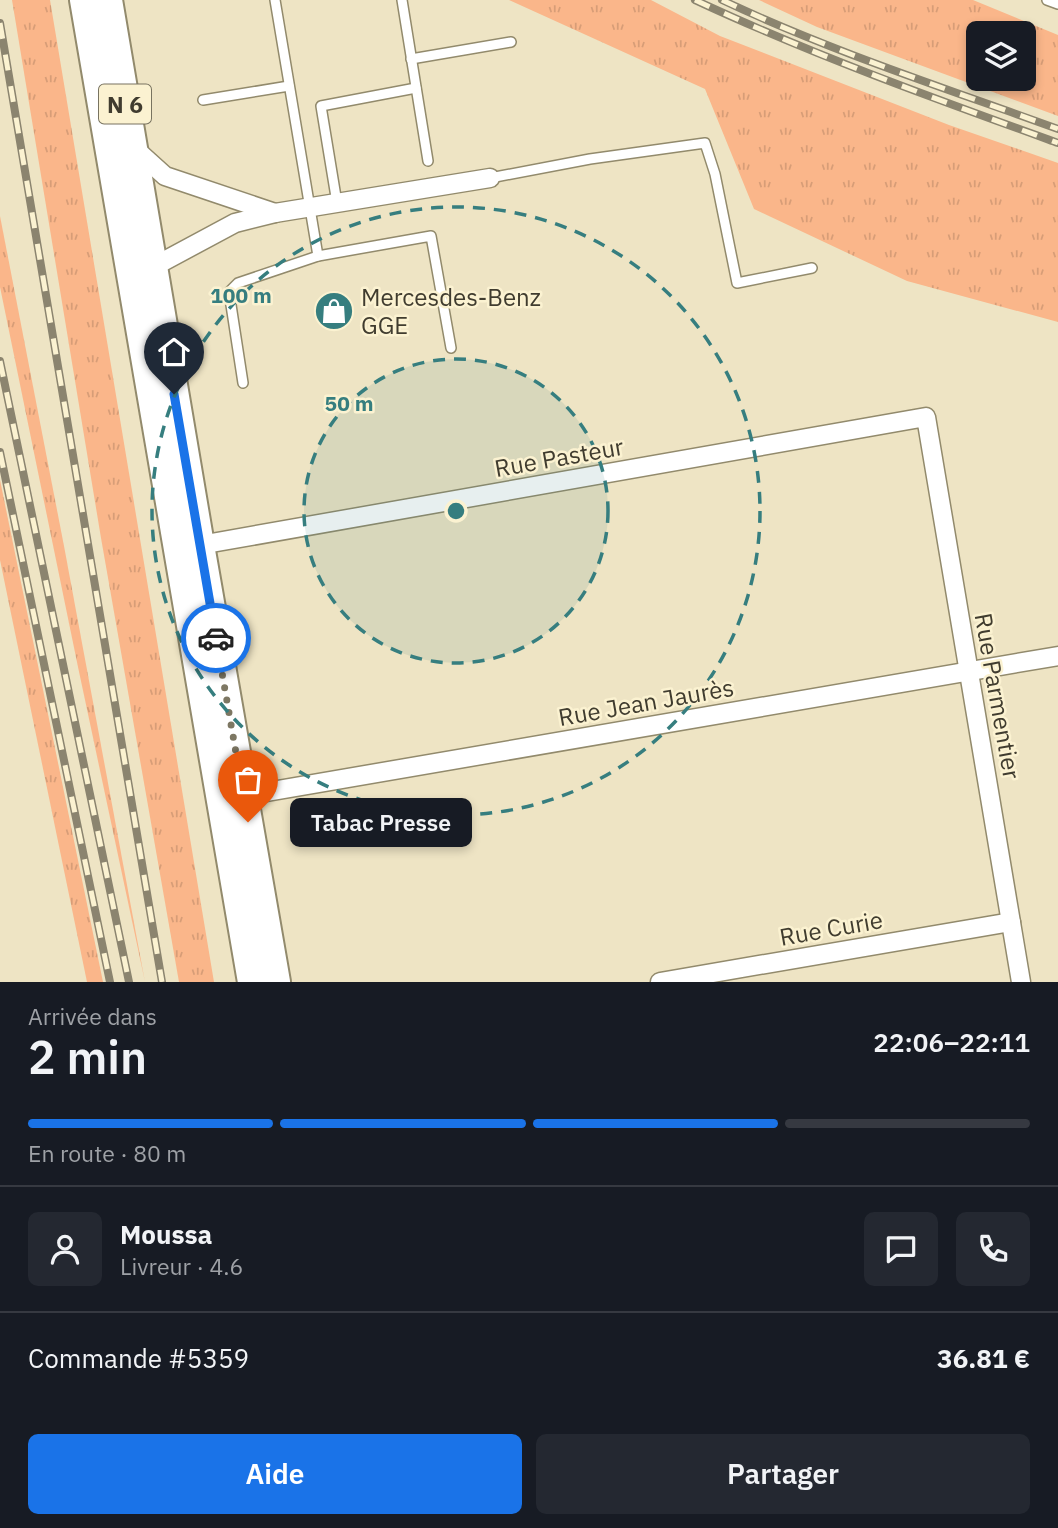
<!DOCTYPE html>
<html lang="fr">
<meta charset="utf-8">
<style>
body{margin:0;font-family:"IBM Plex Sans",sans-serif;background:#242831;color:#f1f3f6;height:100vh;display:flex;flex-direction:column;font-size:26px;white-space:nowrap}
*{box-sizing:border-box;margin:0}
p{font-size:23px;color:#9ea1a6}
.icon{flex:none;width:38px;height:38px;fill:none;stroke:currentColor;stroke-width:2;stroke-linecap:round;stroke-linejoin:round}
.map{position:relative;height:982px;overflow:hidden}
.details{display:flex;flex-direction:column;background:#171b24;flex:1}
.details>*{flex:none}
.buttons{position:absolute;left:966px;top:21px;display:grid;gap:14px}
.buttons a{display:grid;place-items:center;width:70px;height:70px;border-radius:10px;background:#171b24;box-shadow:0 4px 10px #0003;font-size:35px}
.pin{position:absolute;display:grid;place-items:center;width:60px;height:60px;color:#fff;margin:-72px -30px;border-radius:50% 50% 50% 0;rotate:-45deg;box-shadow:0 0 7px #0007}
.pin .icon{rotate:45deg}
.courier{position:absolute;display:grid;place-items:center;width:70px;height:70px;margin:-35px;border:5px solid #1a73e8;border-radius:50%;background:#fff;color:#222;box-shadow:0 2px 9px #0007}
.bubble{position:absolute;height:49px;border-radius:10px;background:#171b24;box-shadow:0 4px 10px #0003;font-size:23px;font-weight:600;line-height:49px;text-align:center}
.headline em{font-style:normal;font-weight:600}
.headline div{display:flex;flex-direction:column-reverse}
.headline{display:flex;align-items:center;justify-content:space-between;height:119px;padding:0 28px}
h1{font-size:46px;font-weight:600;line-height:52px}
.bar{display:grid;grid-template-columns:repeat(4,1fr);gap:10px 7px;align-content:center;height:84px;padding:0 28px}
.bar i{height:9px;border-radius:5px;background:#363941}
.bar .current{background:#1a73e8}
.bar p{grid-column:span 4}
.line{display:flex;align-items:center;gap:18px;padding:0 28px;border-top:2px solid #363941}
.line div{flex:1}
.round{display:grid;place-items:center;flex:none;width:74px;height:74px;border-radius:10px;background:#242831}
.action{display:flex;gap:14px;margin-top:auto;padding:14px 28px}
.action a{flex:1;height:80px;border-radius:10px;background:#1a73e8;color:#fff;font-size:28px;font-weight:600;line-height:80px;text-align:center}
.action a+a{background:#242831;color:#f1f3f6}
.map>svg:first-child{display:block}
.grass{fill:url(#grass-tufts);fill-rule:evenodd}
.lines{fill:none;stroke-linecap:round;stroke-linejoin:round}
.lane-casing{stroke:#928a6c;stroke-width:12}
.street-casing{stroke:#928a6c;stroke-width:21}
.primary-casing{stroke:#928a6c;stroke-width:32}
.lane{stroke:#fff;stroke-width:9}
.street{stroke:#fff;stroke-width:18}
.primary{stroke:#fff;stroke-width:28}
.rail-casing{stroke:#8b846f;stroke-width:8}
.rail{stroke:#fbf2d1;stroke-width:5;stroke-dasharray:16;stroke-linecap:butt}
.done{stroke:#7d7763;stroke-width:7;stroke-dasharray:0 12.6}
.route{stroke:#1a73e8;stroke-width:9}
.ring{fill:none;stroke:#367e7f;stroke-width:3.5;stroke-dasharray:12 9}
.labels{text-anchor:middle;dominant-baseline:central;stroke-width:5;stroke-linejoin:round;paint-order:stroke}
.shield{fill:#fbf2d1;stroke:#787360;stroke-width:2}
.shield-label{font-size:23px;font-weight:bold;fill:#403c2f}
.poi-label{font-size:24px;fill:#403c2f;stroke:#fbf2d1;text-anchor:start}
.street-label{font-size:24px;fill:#403c2f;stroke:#fbf2d1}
.centre{fill:#367e7f;stroke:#fbf2d1;stroke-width:3.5}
.ring-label{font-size:21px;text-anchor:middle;font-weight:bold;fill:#367e7f;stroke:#fbf2d1;stroke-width:5;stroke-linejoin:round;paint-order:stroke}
</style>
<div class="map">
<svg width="1058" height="982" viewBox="0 0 1058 982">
<defs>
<pattern id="grass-tufts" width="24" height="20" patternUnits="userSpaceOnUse" patternTransform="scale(1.75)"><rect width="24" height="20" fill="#fab68a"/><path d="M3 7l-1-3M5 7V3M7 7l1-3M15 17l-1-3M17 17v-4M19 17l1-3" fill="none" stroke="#d79d77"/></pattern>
</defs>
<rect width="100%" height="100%" fill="#eee4c4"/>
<g class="grass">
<polygon points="12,0 50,0 214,982 179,982 101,538"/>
<polygon points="509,0 651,0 720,36 949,125 1058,163 1058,322 907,281 754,209 705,89"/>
<path d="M759 0H973L1058 35V116L817 27ZM978 33H1024V79H978Z"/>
<polygon points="0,216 64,546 145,982 78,667 0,287"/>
<polygon points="0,480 103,982 87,982 0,560"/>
</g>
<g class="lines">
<g class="lane-casing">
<g id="lane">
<polyline points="275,0 318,256"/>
<polyline points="402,0 428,161"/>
<polyline points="1047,0 1058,4"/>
<polyline points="411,59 511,42"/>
<polyline points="203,100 289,86"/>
<polyline points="490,178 590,159 705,143 715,174 737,283 812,268"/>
<polyline points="337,203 321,106 416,88"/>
<polyline points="243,383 229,292 238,283 318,256 431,236 451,348"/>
</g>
</g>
<g class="street-casing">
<g id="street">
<polyline points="134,148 165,176 275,213"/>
<polyline points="153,267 235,223 275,213 490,178"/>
<polyline points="200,545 926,417 1021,982"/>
<polyline points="243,796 1058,656"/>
<polyline points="660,982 1011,922"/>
</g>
</g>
<g class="primary-casing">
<g id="primary">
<polyline points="84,0 252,982"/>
<polyline points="108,0 200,545 276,982"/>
</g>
</g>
<use href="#lane" class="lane"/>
<use href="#street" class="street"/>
<use href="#primary" class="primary"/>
<g class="rail-casing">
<g id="rail">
<path d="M695 0C813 55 936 99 1058 143"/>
<path d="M722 0C830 51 945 88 1058 129"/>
<polyline points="0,23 162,982"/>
<polyline points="0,361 129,982"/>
<polyline points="0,452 110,982"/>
</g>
</g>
<use href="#rail" class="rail"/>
</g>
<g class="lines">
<polyline class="done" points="216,638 248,822"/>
<polyline class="route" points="174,394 216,638"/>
</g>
<circle cx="456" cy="511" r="152" fill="#367e7f" fill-opacity=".12"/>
<g class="ring">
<circle cx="456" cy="511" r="152"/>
<circle cx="456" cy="511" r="304"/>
</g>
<defs>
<g id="shop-disc" transform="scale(2.0125)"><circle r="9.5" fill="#367e7f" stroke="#fbf2d1"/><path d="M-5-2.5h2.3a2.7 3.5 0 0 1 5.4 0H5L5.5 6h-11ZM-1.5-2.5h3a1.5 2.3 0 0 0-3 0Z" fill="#fff"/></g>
</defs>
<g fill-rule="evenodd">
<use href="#shop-disc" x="334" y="311"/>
</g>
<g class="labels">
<rect class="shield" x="99" y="84.5" width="52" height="39" rx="5"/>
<g class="shield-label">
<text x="125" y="104">N 6</text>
</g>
<g class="poi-label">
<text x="361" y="297">Mercesdes-Benz<tspan x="361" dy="28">GGE</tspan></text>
</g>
<g class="street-label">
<text transform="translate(559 457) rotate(-10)">Rue Pasteur</text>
<text transform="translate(998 696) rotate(80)">Rue Parmentier</text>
<text transform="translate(646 702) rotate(-10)">Rue Jean Jaurès</text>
<text transform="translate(831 928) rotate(-10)">Rue Curie</text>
</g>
</g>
<circle cx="456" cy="511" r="10" class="centre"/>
<g class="ring-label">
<text x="241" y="303">100 m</text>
<text x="349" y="411">50 m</text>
</g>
</svg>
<div class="buttons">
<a><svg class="icon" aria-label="layers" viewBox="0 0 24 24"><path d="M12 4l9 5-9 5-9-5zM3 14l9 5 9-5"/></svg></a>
</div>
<div class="pin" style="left:248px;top:822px;background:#ea580c"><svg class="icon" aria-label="bag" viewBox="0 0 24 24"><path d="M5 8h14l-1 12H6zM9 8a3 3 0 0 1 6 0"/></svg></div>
<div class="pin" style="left:174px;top:394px;background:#1f2937"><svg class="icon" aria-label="home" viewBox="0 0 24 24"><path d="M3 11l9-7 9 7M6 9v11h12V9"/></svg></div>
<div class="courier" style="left:216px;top:638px"><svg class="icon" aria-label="car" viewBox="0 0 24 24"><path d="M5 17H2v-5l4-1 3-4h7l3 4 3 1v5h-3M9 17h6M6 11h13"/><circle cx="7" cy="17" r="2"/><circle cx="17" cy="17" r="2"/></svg></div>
<div class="bubble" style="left:290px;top:798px;width:182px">Tabac Presse</div>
</div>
<section class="details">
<div class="headline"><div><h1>2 min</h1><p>Arrivée dans</p></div><em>22:06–22:11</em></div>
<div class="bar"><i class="current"></i><i class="current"></i><i class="current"></i><i></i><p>En route · 80 m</p></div>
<div class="line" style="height:126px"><a class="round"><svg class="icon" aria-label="person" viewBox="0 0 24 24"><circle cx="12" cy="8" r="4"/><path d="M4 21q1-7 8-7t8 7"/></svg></a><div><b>Moussa</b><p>Livreur · 4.6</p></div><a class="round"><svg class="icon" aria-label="chat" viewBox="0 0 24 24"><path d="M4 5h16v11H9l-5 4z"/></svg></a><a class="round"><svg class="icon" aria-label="phone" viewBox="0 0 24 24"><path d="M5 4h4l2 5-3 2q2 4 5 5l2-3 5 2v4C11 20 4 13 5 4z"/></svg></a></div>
<div class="line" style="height:91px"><div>Commande #5359</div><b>36.81 €</b></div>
<div class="action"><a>Aide</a><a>Partager</a></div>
</section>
